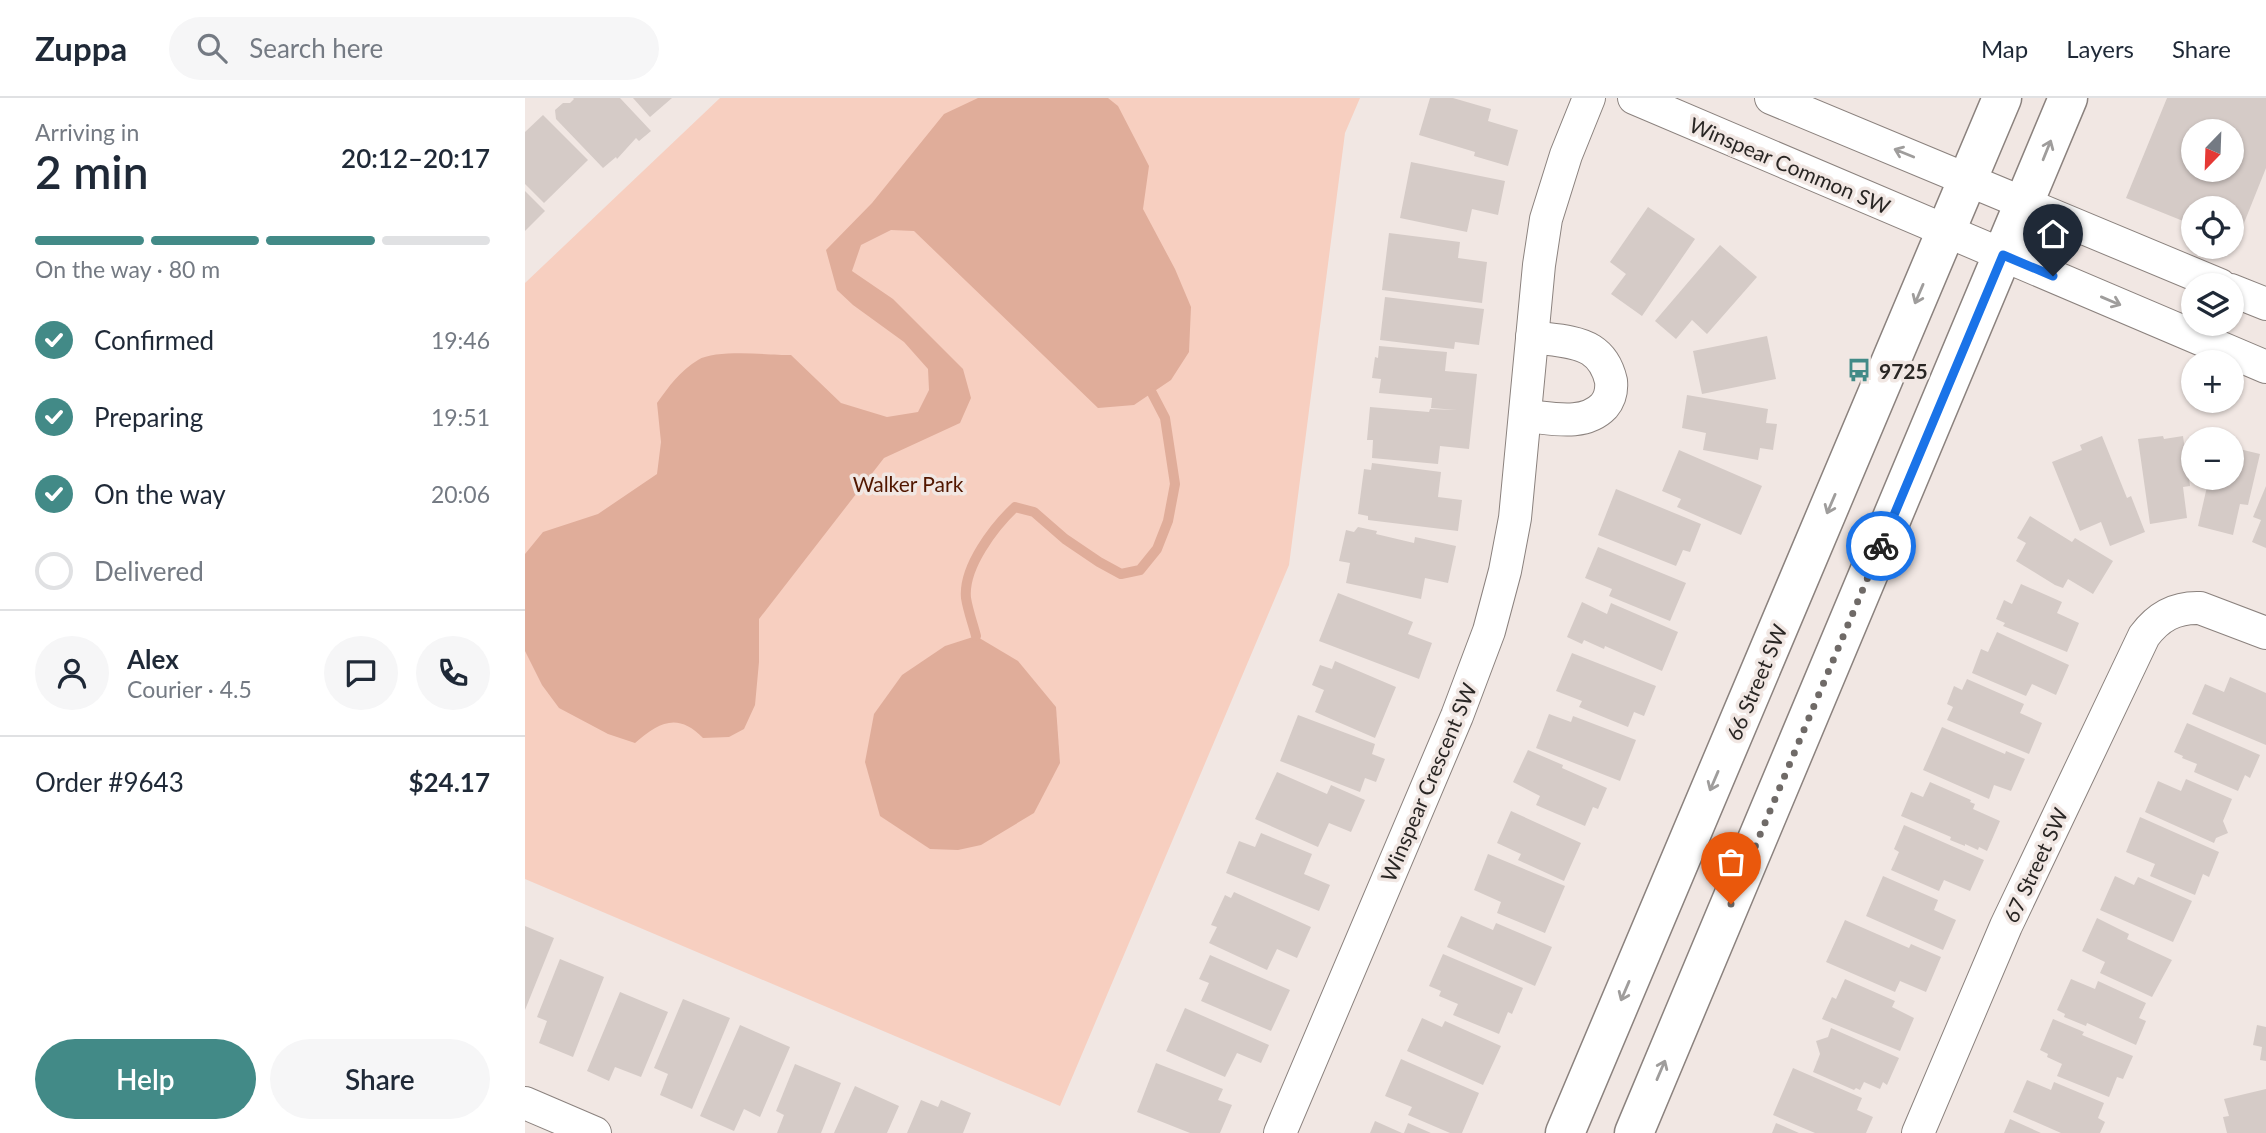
<!DOCTYPE html>
<meta charset="utf-8">
<style>
body{margin:0;font-family:Lato,sans-serif;background:#f6f6f7;color:#1f2937;height:100vh;display:flex;flex-direction:column;font-size:26px;white-space:nowrap}
*{box-sizing:border-box;margin:0}
p{font-size:23px;color:#747a83}
.icon{flex:none;width:38px;height:38px;fill:none;stroke:currentColor;stroke-width:2;stroke-linecap:round;stroke-linejoin:round}
.map{position:relative;flex:1;overflow:hidden}
.side{display:flex;flex-direction:column;background:#fff;width:525px}
.side>*{flex:none}
.needle{width:46px;rotate:203deg}
.tools{position:absolute;left:1656px;top:21px;display:grid;gap:14px}
.tools a{display:grid;place-items:center;width:63px;height:63px;border-radius:50%;background:#fff;box-shadow:0 2px 5px #0004;font-size:35px}
.pin{position:absolute;display:grid;place-items:center;width:60px;height:60px;color:#fff;margin:-72px -30px;border-radius:50% 50% 50% 0;rotate:-45deg;box-shadow:0 0 7px #0007}
.pin .icon{rotate:45deg}
.courier{position:absolute;display:grid;place-items:center;width:70px;height:70px;margin:-35px;border:5px solid #1a73e8;border-radius:50%;background:#fff;color:#222;box-shadow:0 2px 9px #0007}
.overview em{font-style:normal;font-weight:600}
.overview div{display:flex;flex-direction:column-reverse}
.overview{display:flex;align-items:center;justify-content:space-between;height:119px;padding:0 35px}
h1{font-size:46px;font-weight:600;line-height:52px}
.bar{display:grid;grid-template-columns:repeat(4,1fr);gap:10px 7px;align-content:center;height:84px;padding:0 35px}
.bar i{height:9px;border-radius:5px;background:#e0e1e3}
.bar .active{background:#428a87}
.bar p{grid-column:span 4}
.line{display:flex;align-items:center;gap:18px;padding:0 35px;border-top:2px solid #e0e1e3}
.line div{flex:1}
.round{display:grid;place-items:center;flex:none;width:74px;height:74px;border-radius:37px;background:#f6f6f7}
ol{padding:0 35px;list-style:none}
li{display:flex;align-items:center;gap:21px;height:77px}
li p{margin-inline-start:auto}
li .icon{padding:7px;border-radius:50%;background:#428a87;color:#fff;stroke-width:4}
li:last-child{color:#747a83}
li i{width:38px;height:38px;border:4px solid #e0e1e3;border-radius:50%}
.primary-button{display:flex;gap:14px;margin-top:auto;padding:14px 35px}
.primary-button a{flex:1;height:80px;border-radius:42px;background:#428a87;color:#fff;font-size:28px;font-weight:600;line-height:80px;text-align:center}
.primary-button a+a{background:#f6f6f7;color:#1f2937}
header{display:flex;align-items:center;gap:42px;box-sizing:border-box;height:98px;padding:0 35px;background:#fff;border-bottom:2px solid #e0e1e3}
header strong{font-size:33px}
nav{display:flex;gap:38px;margin-inline-start:auto;font-size:24px}
.search{width:490px;height:63px;background:#f6f6f7;display:flex;align-items:center;gap:18px;box-sizing:border-box;padding:0 24px;border-radius:38px;color:#747a83;font-size:26px}
main{display:flex;flex:1;min-height:0}
.map>svg:first-child{display:block}
.green{fill:#f7cfc0}
.water{fill:#e0ad9a}
.lines{fill:none;stroke-linecap:round;stroke-linejoin:round}
.stream{stroke:#e0ad9a;stroke-width:10}
.building{fill:#d5cbc7;fill-rule:evenodd}
.minor-casing{stroke:#8b827e;stroke-width:34}
.major-casing{stroke:#8b827e;stroke-width:41}
.minor{stroke:#fff;stroke-width:32}
.major{stroke:#fff;stroke-width:38}
.oneway{stroke:#9f9d9c}
.done{stroke:#6f6a67;stroke-width:7;stroke-dasharray:0 12.6}
.route{stroke:#1a73e8;stroke-width:9}
.labels{text-anchor:middle;dominant-baseline:central;stroke-width:7;stroke-linejoin:round;paint-order:stroke}
.street-label{font-size:21px;fill:#292624;stroke:#f1e7e3}
.poi-label{font-size:21px;font-weight:bold;fill:#292624;stroke:#f1e7e3;text-anchor:start}
.park-label{font-size:21px;fill:#521700;stroke:#f1e7e3}
</style>
<header>
<strong>Zuppa</strong>
<div class="search"><svg class="icon" aria-label="search" viewBox="0 0 24 24"><circle cx="10" cy="10" r="6"/><path d="M15 15l6 6"/></svg>Search here</div>
<nav><a>Map</a><a>Layers</a><a>Share</a></nav>
</header>
<main>
<section class="side">
<div class="overview"><div><h1>2 min</h1><p>Arriving in</p></div><em>20:12–20:17</em></div>
<div class="bar"><i class="active"></i><i class="active"></i><i class="active"></i><i></i><p>On the way · 80 m</p></div>
<ol>
<li><svg class="icon" aria-label="check" viewBox="0 0 24 24"><path d="M5 12l5 5 9-10"/></svg>Confirmed<p>19:46</p></li>
<li><svg class="icon" aria-label="check" viewBox="0 0 24 24"><path d="M5 12l5 5 9-10"/></svg>Preparing<p>19:51</p></li>
<li><svg class="icon" aria-label="check" viewBox="0 0 24 24"><path d="M5 12l5 5 9-10"/></svg>On the way<p>20:06</p></li>
<li><i></i>Delivered</li>
</ol>
<div class="line" style="height:126px"><a class="round"><svg class="icon" aria-label="person" viewBox="0 0 24 24"><circle cx="12" cy="8" r="4"/><path d="M4 21q1-7 8-7t8 7"/></svg></a><div><b>Alex</b><p>Courier · 4.5</p></div><a class="round"><svg class="icon" aria-label="chat" viewBox="0 0 24 24"><path d="M4 5h16v11H9l-5 4z"/></svg></a><a class="round"><svg class="icon" aria-label="phone" viewBox="0 0 24 24"><path d="M5 4h4l2 5-3 2q2 4 5 5l2-3 5 2v4C11 20 4 13 5 4z"/></svg></a></div>
<div class="line" style="height:91px"><div>Order #9643</div><b>$24.17</b></div>
<div class="primary-button"><a>Help</a><a>Share</a></div>
</section>
<div class="map">
<svg width="1741" height="1035" viewBox="0 0 1741 1035">
<rect width="100%" height="100%" fill="#f1e7e3"/>
<polygon class="green" points="195,0 835,0 820,35 764,467 535,1008 0,781 0,185"/>
<g class="water">
<path d="M453 0H583L593 8 624 68 618 111 650 171 666 209 664 254 646 282 609 307 573 310 389 133 366 132 336 147 327 173 368 201 438 271 446 300 435 325 359 360 234 521V564L230 607 219 631 204 639 178 640C153 614 134 624 110 645L83 636 34 610 17 587 0 553V456L18 434 73 416 132 376 136 344 132 305C144 288 155 273 173 262 191 251 244 257 266 257L316 305 362 319 393 314 404 292 403 271 379 244 328 207 312 192 301 152 347 105 419 16Z"/>
<polygon points="451,538 493,563 531,609 535,665 509,715 456,747 433,752 405,751 355,718 340,664 349,616 377,577 420,548"/>
</g>
<g class="lines">
<path class="stream" d="M451 538C448 526 443 513 441 500 438 469 469 429 490 409L509 414 540 441 574 464 596 476 615 472 632 451 643 423 650 386 640 320 627 295"/>
</g>
<g class="building">
<polygon points="48,0 95,0 126,33 114,43 111,40 92,61 91,59 78,70 31,21 30,12 38,5 45,5 49,1"/>
<polygon points="108,0 147,0 125,19"/>
<polygon points="905,0 928,0 966,11 963,23 993,32 983,68 949,58 950,54 894,37"/>
<path d="M1642 0H1741V70L1711 145 1706 143V110H1668V127L1601 100ZM1668 33H1706V72H1668Z"/>
<polygon points="18,17 63,62 19,105 0,86 0,34"/>
<polygon points="886,64 980,83 973,117 947,111 942,134 875,120"/>
<polygon points="0,93 20,113 0,133"/>
<polygon points="1123,109 1170,141 1117,218 1086,196 1101,176 1085,164"/>
<polygon points="864,135 935,144 933,160 962,164 957,205 857,192"/>
<polygon points="1195,147 1232,179 1182,236 1167,222 1151,241 1130,223"/>
<polygon points="860,199 959,211 954,247 930,244 929,251 855,242"/>
<polygon points="1242,238 1251,281 1177,296 1168,253"/>
<polygon points="854,248 922,254 920,273 952,276 944,351 915,348 913,366 847,360 848,342 842,342 845,309 904,314 905,311 932,312 906,310 907,300 854,295 856,281 847,280 850,259 853,260"/>
<polygon points="1162,297 1243,311 1241,325 1252,326 1248,352 1235,350 1233,362 1178,352 1181,335 1157,330"/>
<polygon points="1577,338 1602,400 1606,398 1620,434 1585,448 1576,424 1555,433 1527,364 1557,352 1555,347"/>
<polygon points="1638,338 1639,341 1658,338 1665,388 1658,389 1662,420 1625,426 1613,341"/>
<polygon points="1706,349 1735,356 1723,407 1715,406 1708,437 1673,428 1684,380 1706,380"/>
<polygon points="1154,352 1237,388 1216,437 1152,409 1156,401 1137,393"/>
<polygon points="847,365 916,374 913,399 937,402 933,433 843,422 843,418 833,416 839,371 846,372"/>
<polygon points="1741,388 1741,450 1727,444 1736,422 1728,419"/>
<polygon points="1091,391 1176,426 1165,454 1158,452 1151,468 1073,437"/>
<polygon points="1505,418 1547,444 1550,440 1588,463 1568,496 1543,481 1538,490 1530,487 1491,463 1501,445 1492,440"/>
<polygon points="833,429 852,433 851,436 889,445 890,439 931,448 923,485 900,480 896,501 821,485 825,465 814,463 821,432 829,434"/>
<polygon points="1073,449 1161,485 1145,523 1084,498 1087,491 1060,480"/>
<polygon points="1496,486 1537,504 1532,515 1554,525 1542,554 1478,528 1480,525 1471,521 1479,502 1487,506"/>
<polygon points="813,495 888,524 883,536 907,545 894,581 794,543"/>
<polygon points="1057,504 1082,516 1086,505 1153,534 1137,573 1080,548 1079,551 1059,542 1057,546 1042,539"/>
<polygon points="1472,534 1544,567 1531,597 1507,586 1501,598 1447,575 1456,551 1463,554"/>
<polygon points="1047,555 1131,588 1119,618 1109,614 1103,629 1054,609 1057,603 1031,593"/>
<polygon points="810,563 871,589 850,640 790,614 799,592 787,587 795,567 807,571"/>
<polygon points="1705,579 1741,595 1741,647 1667,616 1680,586 1699,594"/>
<polygon points="1442,581 1499,606 1495,615 1517,625 1504,656 1422,622 1428,609 1422,606 1429,588 1437,592"/>
<polygon points="1024,616 1046,624 1048,618 1111,642 1095,683 1011,650"/>
<polygon points="773,617 850,646 847,656 860,661 851,684 840,680 835,694 755,663"/>
<polygon points="1662,625 1735,657 1725,680 1720,677 1713,693 1669,674 1672,666 1657,660 1658,658 1649,654"/>
<polygon points="1417,629 1480,656 1481,653 1500,661 1486,693 1469,687 1464,701 1398,672"/>
<polygon points="1003,652 1038,667 1037,670 1082,690 1073,711 1068,709 1060,728 1011,707 1015,698 988,684"/>
<polygon points="752,674 802,696 806,687 840,702 826,734 804,725 793,749 730,721"/>
<polygon points="1661,681 1707,701 1698,723 1703,735 1691,740 1689,745 1620,714 1633,683 1656,693"/>
<polygon points="1405,684 1446,702 1445,704 1450,706 1448,711 1475,723 1462,753 1454,749 1453,752 1440,746 1440,748 1425,742 1426,739 1376,718 1386,694 1398,699"/>
<polygon points="986,713 1056,745 1039,783 993,762 996,756 972,745"/>
<polygon points="1615,719 1694,754 1684,779 1678,776 1670,797 1625,778 1630,766 1601,754"/>
<polygon points="1379,727 1459,762 1445,793 1419,782 1414,793 1366,772 1374,754 1369,751"/>
<polygon points="736,735 787,756 779,776 805,787 794,813 701,775 714,743 730,749"/>
<polygon points="963,756 1040,788 1020,835 972,815 976,804 949,792"/>
<polygon points="1358,778 1413,802 1409,812 1431,822 1418,852 1341,818"/>
<polygon points="1590,778 1609,787 1613,779 1667,803 1648,844 1575,812"/>
<polygon points="709,794 786,829 772,860 752,851 742,872 684,845 692,829 686,827 700,797 706,800"/>
<polygon points="936,818 968,832 971,825 1027,849 1010,888 922,849"/>
<polygon points="1572,820 1604,836 1602,841 1647,862 1627,899 1575,875 1580,864 1557,853"/>
<polygon points="1320,822 1384,850 1386,846 1416,859 1401,894 1375,883 1370,894 1301,864"/>
<polygon points="0,828 29,840 0,912"/>
<polygon points="918,856 998,890 987,916 983,914 974,936 928,917 933,906 914,898 916,893 904,888"/>
<polygon points="685,857 765,892 746,933 676,903 684,885 674,881"/>
<polygon points="35,861 79,879 48,959 14,945 22,923 12,919"/>
<polygon points="1320,881 1370,903 1367,909 1389,920 1375,953 1297,921 1307,899 1311,901"/>
<polygon points="1546,881 1570,891 1573,883 1621,905 1614,920 1621,923 1611,947 1562,925 1561,928 1539,919 1540,916 1532,912"/>
<polygon points="95,894 143,914 116,979 90,969 84,983 62,973"/>
<polygon points="158,901 205,920 167,1011 135,997 143,976 129,970"/>
<polygon points="660,910 744,947 736,965 712,955 700,979 641,953"/>
<polygon points="897,920 917,929 920,923 976,948 958,987 882,953"/>
<polygon points="1528,921 1559,934 1557,937 1608,958 1598,981 1592,979 1584,999 1532,978 1537,966 1522,959 1523,956 1515,952"/>
<polygon points="215,927 265,949 235,1019 219,1011 209,1033 175,1018"/>
<polygon points="1732,927 1741,929 1741,963 1735,962 1737,949 1728,947"/>
<polygon points="1306,930 1374,960 1362,987 1358,984 1355,991 1339,984 1335,992 1331,990 1329,992 1288,974 1295,956 1291,943 1303,939"/>
<polygon points="876,961 954,995 937,1035 925,1035 883,1017 887,1009 860,998"/>
<polygon points="631,965 698,991 693,1002 707,1007 695,1035 665,1035 612,1014"/>
<polygon points="270,966 316,985 296,1035 252,1035 259,1017 251,1013"/>
<polygon points="1268,970 1337,1000 1332,1012 1348,1019 1341,1035 1290,1035 1248,1017"/>
<polygon points="1502,982 1526,992 1529,984 1579,1005 1573,1020 1580,1024 1575,1035 1536,1035 1488,1014"/>
<polygon points="330,988 374,1008 362,1035 309,1035"/>
<polygon points="1741,991 1741,1035 1702,1035 1698,1019 1704,1018 1699,1001"/>
<polygon points="396,1002 413,1009 416,1002 446,1015 438,1035 382,1035"/>
<polygon points="1485,1021 1516,1035 1479,1035"/>
<polygon points="850,1023 877,1035 845,1035"/>
<polygon points="883,1025 906,1035 879,1035"/>
<polygon points="1251,1025 1274,1035 1247,1035"/>
</g>
<g class="lines">
<g class="minor-casing">
<g id="minor">
<polyline points="1109,0 1741,269"/>
<polyline points="1246,0 1695,187"/>
<polyline points="1706,192 1741,206"/>
<path d="M1001 318C1026 320 1059 329 1079 308 1085 301 1087 293 1086 283 1083 270 1077 259 1066 252 1050 242 1025 242 1007 239"/>
<polyline points="0,1005 70,1035"/>
<polyline points="755,1035 932,618 964,533 980,473 990,420 1014,167 1021,121 1041,57 1064,0"/>
<path d="M1393 1035 1481 828 1619 538C1633 519 1650 509 1675 510L1741 535"/>
</g>
</g>
<g class="major-casing">
<g id="major">
<polyline points="1040,1035 1477,0"/>
<polyline points="1109,1035 1543,0"/>
</g>
</g>
<use href="#minor" class="minor"/>
<use href="#major" class="major"/>
</g>
<defs><path id="oneway-shaft" d="M-6 0H5M1.5-3L5.5 0L1.5 3" fill="none" stroke-width="1.6" stroke-linecap="round" stroke-linejoin="round" transform="scale(1.75)"/></defs>
<g class="oneway">
<use href="#oneway-shaft" transform="translate(1522 52) rotate(-68)"/>
<use href="#oneway-shaft" transform="translate(1379 55) rotate(-158)"/>
<use href="#oneway-shaft" transform="translate(1394 196) rotate(113)"/>
<use href="#oneway-shaft" transform="translate(1586 203) rotate(23)"/>
<use href="#oneway-shaft" transform="translate(1306 406) rotate(113)"/>
<use href="#oneway-shaft" transform="translate(1189 683) rotate(113)"/>
<use href="#oneway-shaft" transform="translate(1100 893) rotate(113)"/>
<use href="#oneway-shaft" transform="translate(1136 972) rotate(-67)"/>
</g>
<g class="lines">
<polyline class="done" points="1206,806 1356,448"/>
<polyline class="route" points="1356,448 1478,157 1528,178"/>
</g>
<defs>
<g id="bus-bare" transform="scale(1.89)"><path d="M-5-6H5V4H4V6H2V4H-2V6H-4V4H-5ZM-3.5-4V0h7V-4ZM-3.5 1.2v1.5H-2V1.2ZM2 1.2v1.5H3.5V1.2Z" fill="#428a87" stroke="#f1e7e3" stroke-width="2.5" paint-order="stroke"/></g>
</defs>
<g fill-rule="evenodd">
<use href="#bus-bare" x="1334" y="272"/>
</g>
<g class="labels">
<g class="street-label">
<text transform="translate(1265 67) rotate(23)">Winspear Common SW</text>
<text transform="translate(1231 584) rotate(-67)">66 Street SW</text>
<text transform="translate(903 684) rotate(-67)">Winspear Crescent SW</text>
<text transform="translate(1510 767) rotate(-65)">67 Street SW</text>
</g>
<g class="poi-label">
<text x="1354" y="272">9725</text>
</g>
<g class="park-label">
<text x="383" y="385">Walker Park</text>
</g>
</g>
</svg>
<div class="tools">
<a><svg class="needle" viewBox="-14 -14 28 28"><path d="M0-13l5 13h-10z" fill="#e53935"/><path d="M0 13l5-13h-10z" fill="#747a83"/></svg></a>
<a><svg class="icon" aria-label="locate" viewBox="0 0 24 24"><circle cx="12" cy="12" r="6"/><path d="M12 2v4M12 18v4M2 12h4M18 12h4"/></svg></a>
<a><svg class="icon" aria-label="layers" viewBox="0 0 24 24"><path d="M12 4l9 5-9 5-9-5zM3 14l9 5 9-5"/></svg></a>
<a>+</a>
<a>−</a>
</div>
<div class="pin" style="left:1206px;top:806px;background:#ea580c"><svg class="icon" aria-label="bag" viewBox="0 0 24 24"><path d="M5 8h14l-1 12H6zM9 8a3 3 0 0 1 6 0"/></svg></div>
<div class="pin" style="left:1528px;top:178px;background:#1f2937"><svg class="icon" aria-label="home" viewBox="0 0 24 24"><path d="M3 11l9-7 9 7M6 9v11h12V9"/></svg></div>
<div class="courier" style="left:1356px;top:448px"><svg class="icon" aria-label="bike" viewBox="0 0 24 24"><circle cx="6" cy="16" r="4"/><circle cx="18" cy="16" r="4"/><path d="M6 16l4-8h5l3 8M10 8l3 8H6M13 5h3"/></svg></div>
</div>
</main>
